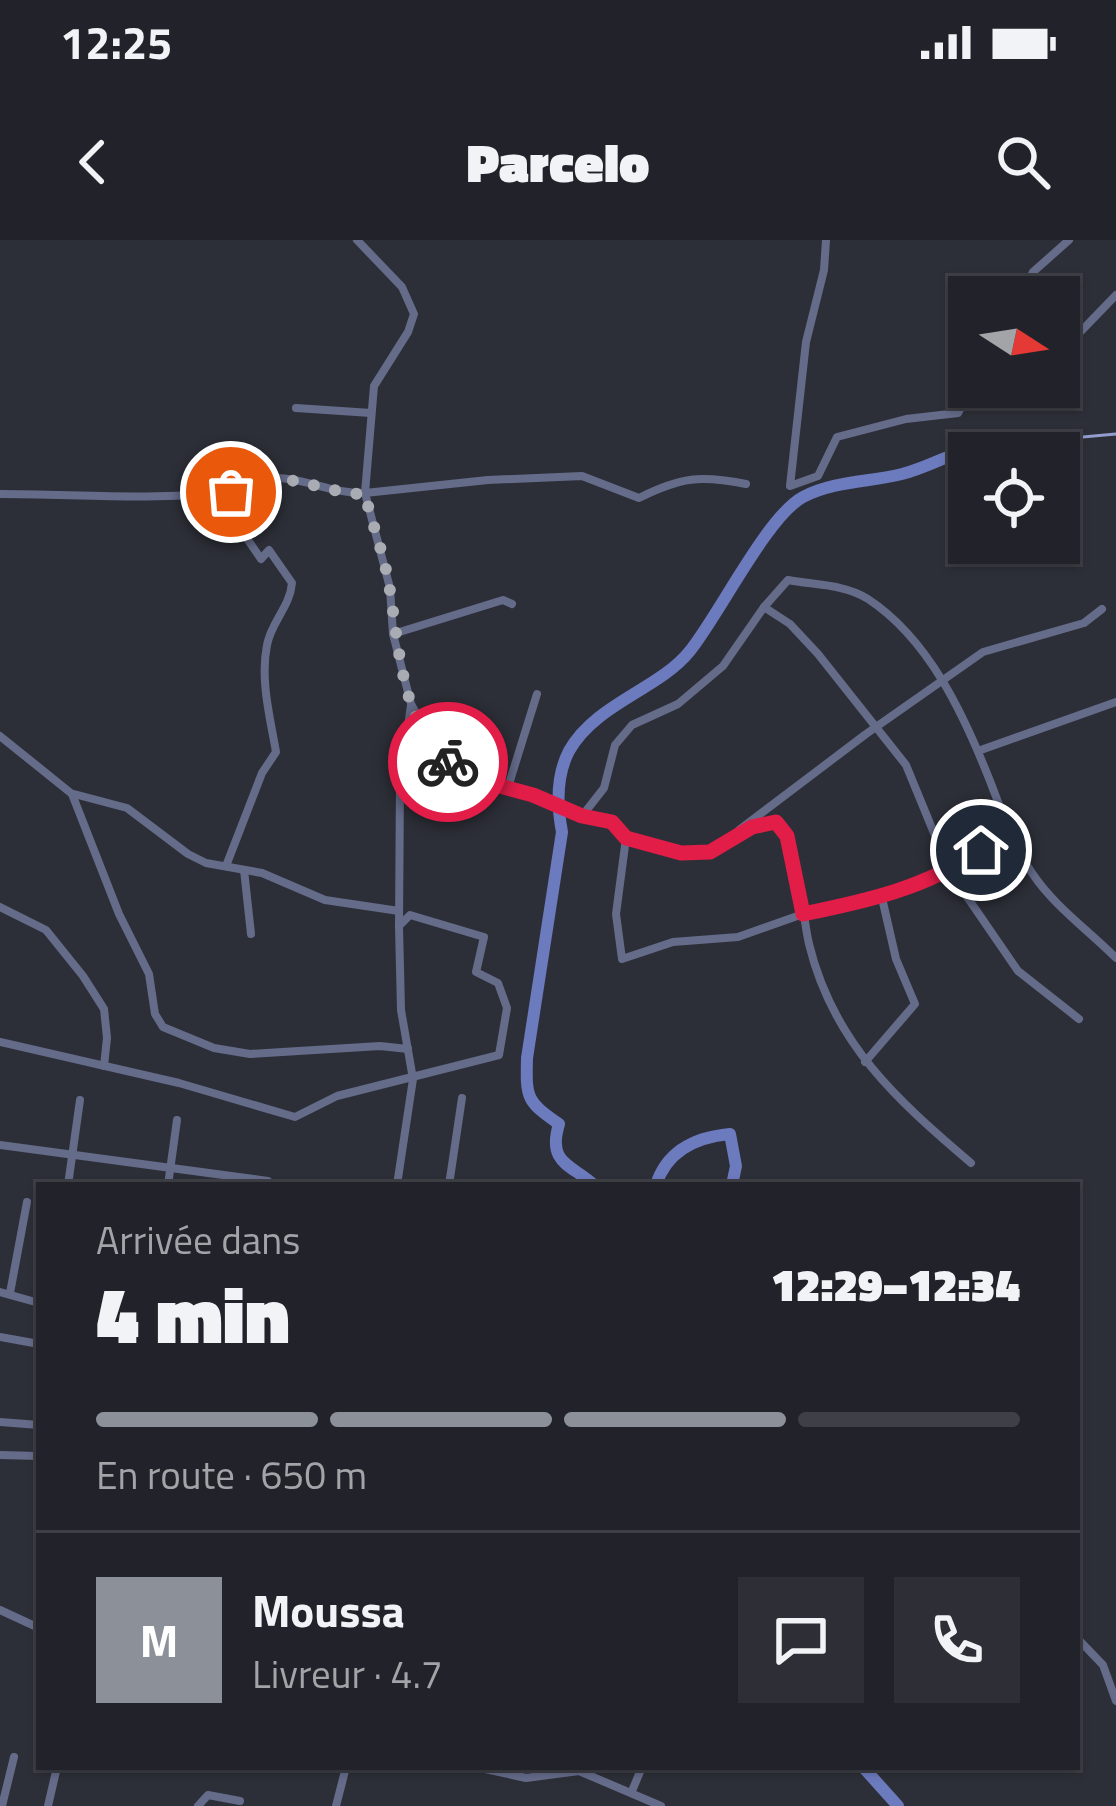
<!DOCTYPE html>
<html lang="fr">
<meta charset="utf-8">
<style>
body{margin:0;font-family:"Titillium Web",sans-serif;background:#2e2f36;color:#f1f3f6;height:100vh;display:flex;flex-direction:column;font-size:45px;white-space:nowrap}
*{box-sizing:border-box;margin:0}
p{font-size:39px;color:#a2a4a8}
.icon{flex:none;width:66px;height:66px;fill:none;stroke:currentColor;stroke-width:2;stroke-linecap:round;stroke-linejoin:round}
.map{position:relative;flex:1;overflow:hidden}
.panel{position:absolute;left:36px;top:942px;width:1044px;height:588px;display:flex;flex-direction:column;background:#22232a;border-radius:0px;box-shadow:0 3px 9px #0004,0 0 0 3px #3f4047}
.panel>*{flex:none}
.needle{width:78px;rotate:102deg}
.fabs{position:absolute;left:948px;top:36px;display:grid;gap:24px}
.fabs a{display:grid;place-items:center;width:132px;height:132px;border-radius:0px;background:#22232a;box-shadow:0 3px 9px #0004,0 0 0 3px #3f4047;font-size:60px}
.pin{position:absolute;display:grid;place-items:center;width:102px;height:102px;color:#fff;margin:-51px;border:6px solid #fff;border-radius:50%;box-shadow:0 3px 12px #0007}
.courier{position:absolute;display:grid;place-items:center;width:120px;height:120px;margin:-60px;border:9px solid #e11d48;border-radius:50%;background:#fff;color:#222;box-shadow:0 3px 15px #0007}
.summary em{font-style:normal;font-weight:800}
.summary div{display:flex;flex-direction:column-reverse}
.summary{display:flex;align-items:center;justify-content:space-between;height:204px;padding:0 60px}
h1{font-size:78px;font-weight:800;line-height:90px}
.bar{display:grid;grid-template-columns:repeat(4,1fr);gap:18px 12px;align-content:center;height:144px;padding:0 60px}
.bar i{height:15px;border-radius:9px;background:#3f4047}
.bar .selected{background:#8c9099}
.bar p{grid-column:span 4}
.line{display:flex;align-items:center;gap:30px;padding:0 60px;border-top:3px solid #3f4047}
.line div{flex:1}
.round{display:grid;place-items:center;flex:none;width:126px;height:126px;border-radius:0px;background:#2e2f36}
.status{display:flex;justify-content:space-between;align-items:center;height:84px;padding:0 60px;background:#22232a;direction:ltr}
.status svg{height:33px;fill:currentColor}
header{display:flex;justify-content:space-between;align-items:center;height:156px;padding:0 60px;background:#22232a;font-size:54px;font-weight:800}
.map>svg:first-child{display:block}
.lines{fill:none;stroke-linecap:round;stroke-linejoin:round}
.stream{stroke:#939dce;stroke-width:3}
.river{stroke:#6c7abe;stroke-width:12}
.minor{stroke:#656c8a;stroke-width:8}
.done{stroke:#aaacb3;stroke-width:12;stroke-dasharray:0 21.6}
.route{stroke:#e11d48;stroke-width:15}
</style>
<div class="status"><b>12:25</b><svg viewBox="0 0 49 12"><path d="M0 12V9h3v3zM5 12V6h3v6zM10 12V3h3v9zM15 12V0h3v12zM26 1h20v11H26zM47 4h2v5h-2z"/></svg></div>
<header><svg class="icon" aria-label="back" viewBox="0 0 24 24"><path d="M15 5l-7 7 7 7"/></svg>Parcelo<svg class="icon" aria-label="search" viewBox="0 0 24 24"><circle cx="10" cy="10" r="6"/><path d="M15 15l6 6"/></svg></header>
<div class="map">
<svg width="1116" height="1566" viewBox="0 0 1116 1566">
<rect width="100%" height="100%" fill="#2d2f38"/>
<g class="lines">
<polyline class="stream" points="993,205 1116,194"/>
<g class="river">
<path d="M594 945C571 924 547 924 559 884 526 861 526 858 527 818L562 592C557 566 556 536 569 511 595 464 659 449 689 412 718 377 767 276 803 257 833 241 870 242 902 234 929 227 953 212 980 206"/>
<path d="M656 945C667 910 697 897 730 894L736 926 732 945"/>
<polyline points="863,1527 898,1566"/>
</g>
<g class="minor">
<path d="M357 0 402 47 414 74 408 92 374 146 365 253 488 240 582 236 639 258C681 237 700 235 746 244"/>
<polyline points="826,0 824,30 806,102 790,246 818,236 837,197 906,179 958,173 972,147"/>
<polyline points="1021,57 1033,32 1069,0"/>
<polyline points="1059,114 1116,55"/>
<polyline points="296,168 371,173"/>
<path d="M0 254C73 254 149 260 222 253 238 251 249 240 265 238 300 235 330 254 365 253L390 348 393 394 411 464 439 514 464 535 533 555 582 576 604 548 615 505 632 485 678 464 723 426 764 367 788 340C813 345 845 344 868 359 929 399 964 475 990 541 1002 572 1013 605 1032 633 1054 666 1088 690 1116 718"/>
<polyline points="764,367 790,384 818,414 906,525 950,632 1018,731 1079,779"/>
<polyline points="393,394 503,360 512,364"/>
<polyline points="0,496 72,554 119,674 149,734 155,774 163,787 214,808 250,814 380,806 408,809"/>
<polyline points="978,511 1116,462"/>
<polyline points="508,547 537,454"/>
<polyline points="74,554 127,568 188,614 206,623 262,633 325,660 399,671"/>
<path d="M582 576 612 582 626 598 681 613 711 612 752 587 776 582 782 588C801 619 801 669 809 704 833 803 897 860 971 923"/>
<polyline points="739,590 866,494 983,412 1084,383 1102,369"/>
<polyline points="626,598 616,674 622,719 673,702 738,697 803,674 882,658 950,632 1009,590"/>
<path d="M226 626 262 533 276 512C270 477 260 440 267 405 271 382 290 367 292 343L269 310 261 319 246 297 231 252"/>
<polyline points="244,630 251,694"/>
<polyline points="0,667 46,690 83,736 104,769 107,798 104,826"/>
<polyline points="0,802 179,843 295,877 337,856 499,815 507,768 498,743 476,732 484,697 410,675 399,686"/>
<polyline points="865,822 915,764 896,719 882,658"/>
<polyline points="0,905 268,941 268,945"/>
<polyline points="68,945 80,860"/>
<polyline points="168,945 177,880"/>
<polyline points="397,945 413,839 401,770 399,686 400,542 411,465"/>
<polyline points="449,945 462,858"/>
<polyline points="0,1052 39,1063"/>
<polyline points="10,1053 27,962"/>
<polyline points="0,1097 39,1104"/>
<polyline points="0,1182 39,1185"/>
<polyline points="37,1185 39,1164"/>
<polyline points="0,1215 39,1216"/>
<polyline points="0,1370 39,1388"/>
<polyline points="1077,1398 1103,1425 1116,1461"/>
<polyline points="476,1527 526,1538 579,1531 661,1566"/>
<polyline points="632,1551 642,1527"/>
<polyline points="2,1566 14,1517"/>
<polyline points="48,1566 57,1527"/>
<polyline points="198,1566 208,1555 240,1561"/>
<polyline points="336,1566 346,1527"/>
</g>
</g>
<g class="lines">
<path class="done" d="M231 252C275 221 318 254 365 254 372 284 384 314 389 345 399 401 400 482 448 522"/>
<path class="route" d="M448 522 477 540 533 555 582 576 612 582 626 598 681 613 710 612 752 587 776 582 787 596 803 674C867 661 926 648 981 610"/>
</g>
</svg>
<div class="fabs">
<a><svg class="needle" viewBox="-14 -14 28 28"><path d="M0-13l5 13h-10z" fill="#e53935"/><path d="M0 13l5-13h-10z" fill="#a2a4a8"/></svg></a>
<a><svg class="icon" aria-label="locate" viewBox="0 0 24 24"><circle cx="12" cy="12" r="6"/><path d="M12 2v4M12 18v4M2 12h4M18 12h4"/></svg></a>
</div>
<div class="pin" style="left:231px;top:252px;background:#ea580c"><svg class="icon" aria-label="bag" viewBox="0 0 24 24"><path d="M5 8h14l-1 12H6zM9 8a3 3 0 0 1 6 0"/></svg></div>
<div class="pin" style="left:981px;top:610px;background:#1f2937"><svg class="icon" aria-label="home" viewBox="0 0 24 24"><path d="M3 11l9-7 9 7M6 9v11h12V9"/></svg></div>
<div class="courier" style="left:448px;top:522px"><svg class="icon" aria-label="bike" viewBox="0 0 24 24"><circle cx="6" cy="16" r="4"/><circle cx="18" cy="16" r="4"/><path d="M6 16l4-8h5l3 8M10 8l3 8H6M13 5h3"/></svg></div>
<section class="panel">
<div class="summary"><div><h1>4 min</h1><p>Arrivée dans</p></div><em>12:29–12:34</em></div>
<div class="bar"><i class="selected"></i><i class="selected"></i><i class="selected"></i><i></i><p>En route · 650 m</p></div>
<div class="line" style="height:216px"><b class="round" style="background:#8c9099;color:#fff">M</b><div><b>Moussa</b><p>Livreur · 4.7</p></div><a class="round"><svg class="icon" aria-label="chat" viewBox="0 0 24 24"><path d="M4 5h16v11H9l-5 4z"/></svg></a><a class="round"><svg class="icon" aria-label="phone" viewBox="0 0 24 24"><path d="M5 4h4l2 5-3 2q2 4 5 5l2-3 5 2v4C11 20 4 13 5 4z"/></svg></a></div>
</section>
</div>
